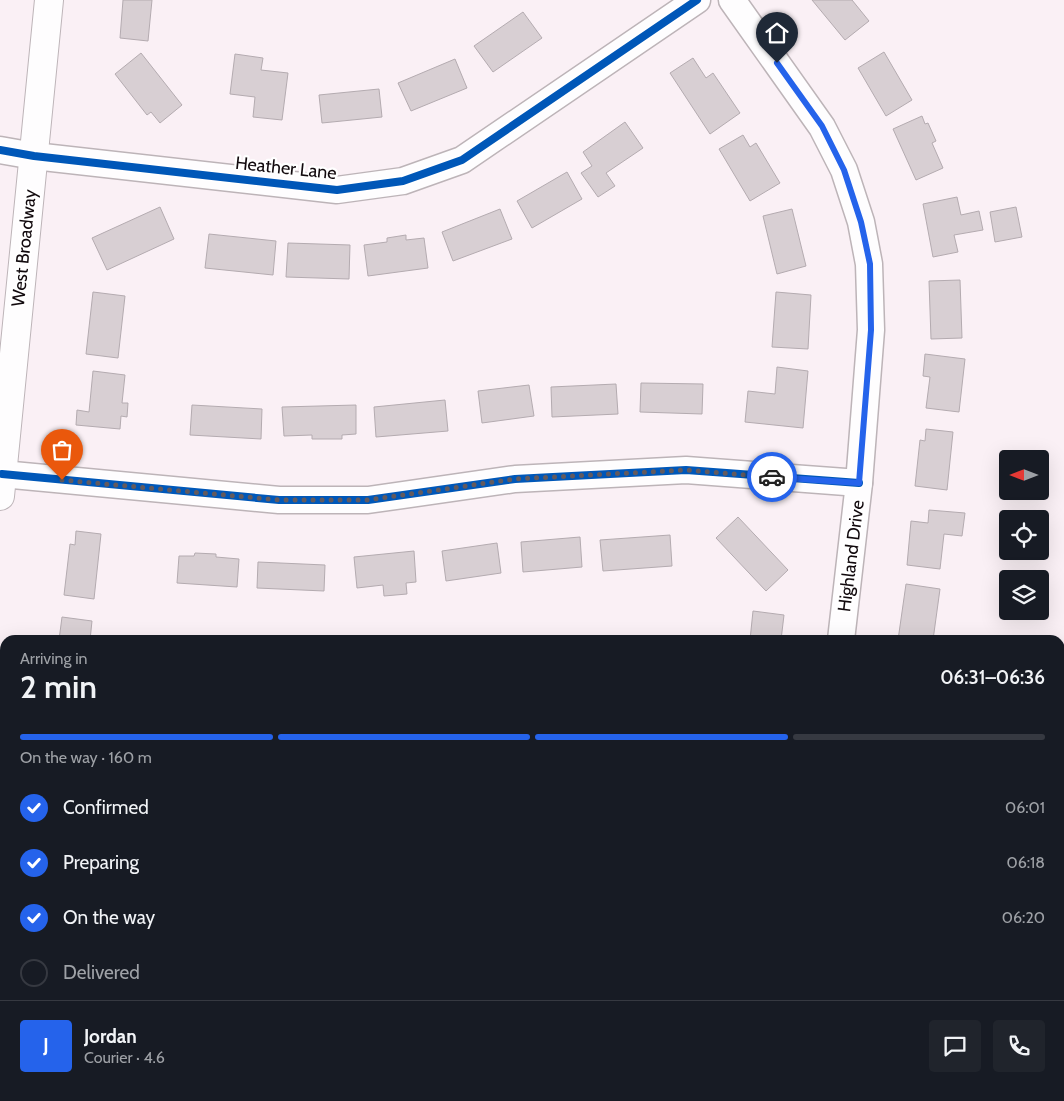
<!DOCTYPE html>
<meta charset="utf-8">
<style>
body{margin:0;font-family:Cabin,sans-serif;background:#20242c;color:#f1f3f6;height:100vh;display:flex;flex-direction:column;font-size:19px;white-space:nowrap}
*{box-sizing:border-box;margin:0}
p{font-size:16px;color:#9ea1a6}
.icon{flex:none;width:28px;height:28px;fill:none;stroke:currentColor;stroke-width:2;stroke-linecap:round;stroke-linejoin:round}
.map{position:relative;flex:1;overflow:hidden}
.details{position:absolute;left:0px;top:635px;width:1065px;height:466px;display:flex;flex-direction:column;background:#171b24;border-radius:15px 15px 0 0;box-shadow:0 5px 20px #0002}
.details>*{flex:none}
.needle{width:32px;rotate:270deg}
.controls{position:absolute;left:999px;top:450px;display:grid;gap:10px}
.controls a{display:grid;place-items:center;width:50px;height:50px;border-radius:5px;background:#171b24;box-shadow:0 5px 20px #0002;font-size:25px}
.pin{position:absolute;display:grid;place-items:center;width:42px;height:42px;color:#fff;margin:-51px -21px;border-radius:50% 50% 50% 0;rotate:-45deg;box-shadow:0 0 5px #0007}
.pin .icon{rotate:45deg}
.courier{position:absolute;display:grid;place-items:center;width:50px;height:50px;margin:-25px;border:4px solid #2563eb;border-radius:50%;background:#fff;color:#222;box-shadow:0 1px 6px #0007}
.summary em{font-style:normal;font-weight:600}
.summary div{display:flex;flex-direction:column-reverse}
.summary{display:flex;align-items:center;justify-content:space-between;height:85px;padding:0 20px}
h1{font-size:32px;font-weight:600;line-height:38px}
.bar{display:grid;grid-template-columns:repeat(4,1fr);gap:8px 5px;align-content:center;height:60px;padding:0 20px}
.bar i{height:6px;border-radius:4px;background:#363941}
.bar .selected{background:#2563eb}
.bar p{grid-column:span 4}
.line{display:flex;align-items:center;gap:12px;padding:0 20px;border-top:1px solid #363941}
.line div{flex:1}
.round{display:grid;place-items:center;flex:none;width:52px;height:52px;border-radius:5px;background:#20242c}
ol{padding:0 20px;list-style:none}
li{display:flex;align-items:center;gap:15px;height:55px}
li p{margin-inline-start:auto}
li .icon{padding:5px;border-radius:50%;background:#2563eb;color:#fff;stroke-width:4}
li:last-child{color:#9ea1a6}
li i{width:28px;height:28px;border:2px solid #363941;border-radius:50%}
.map>svg:first-child{display:block}
.building{fill:#d8cfd3;stroke:#b4abb0}
.lines{fill:none;stroke-linecap:round;stroke-linejoin:round}
.street-casing{stroke:#bdb4b8;stroke-width:29}
.secondary-casing{stroke:#bdb4b8;stroke-width:30}
.street{stroke:#fefdfe;stroke-width:26}
.secondary{stroke:#fefdfe;stroke-width:28}
.cycleway-casing{stroke:#fff;stroke-width:11}
.cycleway{stroke:#0057b8;stroke-width:8}
.done{stroke:#635a5e;stroke-width:5;stroke-dasharray:0 9}
.route{stroke:#2563eb;stroke-width:6}
.labels{text-anchor:middle;dominant-baseline:central;stroke-width:4.5;stroke-linejoin:round;paint-order:stroke}
.street-label{font-size:18px;fill:#11090d;stroke:#fff}
</style>
<div class="map">
<svg width="1064" height="1101" viewBox="0 0 1064 1101">
<rect width="100%" height="100%" fill="#faf0f5"/>
<g class="building">
<polygon points="123,0 152,0 148,41 120,38"/>
<polygon points="812,0 852,0 869,21 845,40"/>
<polygon points="523,12 542,38 493,72 474,46"/>
<polygon points="884,52 912,100 886,116 858,68"/>
<polygon points="141,53 182,105 160,123 151,112 147,115 115,74"/>
<polygon points="235,54 263,58 261,70 288,73 282,120 253,117 255,97 230,94"/>
<polygon points="693,58 706,78 713,73 740,113 710,134 670,73"/>
<polygon points="455,59 467,88 411,111 398,83"/>
<polygon points="379,89 382,117 322,123 319,95"/>
<polygon points="922,116 925,124 928,123 936,141 932,143 943,168 916,180 893,129"/>
<polygon points="625,122 643,148 606,173 615,186 598,197 581,173 592,166 583,152"/>
<polygon points="743,135 750,147 756,143 780,183 750,201 719,149"/>
<polygon points="567,172 582,199 532,228 517,201"/>
<polygon points="957,197 961,215 979,211 983,230 954,235 958,252 933,257 923,204"/>
<polygon points="160,207 174,239 107,270 92,238"/>
<polygon points="1016,207 1022,237 995,242 990,212"/>
<polygon points="500,209 512,239 453,261 442,232"/>
<polygon points="792,209 806,266 777,274 763,216"/>
<polygon points="209,234 276,241 273,275 205,268"/>
<polygon points="406,235 406,240 424,238 428,268 368,276 364,245 387,242 387,238"/>
<polygon points="288,243 350,245 349,279 286,277"/>
<polygon points="960,280 962,338 931,339 929,281"/>
<polygon points="93,292 125,296 118,358 86,354"/>
<polygon points="776,292 811,295 808,349 772,347"/>
<polygon points="925,354 965,359 959,412 926,408 930,377 923,376"/>
<polygon points="777,367 808,371 803,428 745,422 748,391 775,394"/>
<polygon points="93,371 125,375 122,403 128,403 127,417 121,416 120,429 76,425 77,410 89,412"/>
<polygon points="641,383 703,384 702,414 640,412"/>
<polygon points="616,384 618,414 552,417 551,387"/>
<polygon points="529,385 534,416 482,423 478,391"/>
<polygon points="445,400 448,431 376,437 374,407"/>
<polygon points="192,405 262,409 261,439 190,435"/>
<polygon points="356,405 356,434 342,435 342,439 312,439 312,435 284,436 282,407"/>
<polygon points="926,429 953,432 947,490 915,486 920,440 925,441"/>
<polygon points="929,510 965,513 962,536 944,534 940,569 907,565 911,521 928,523"/>
<polygon points="738,517 788,570 766,591 716,538"/>
<polygon points="76,531 101,534 94,599 64,595 70,544 75,545"/>
<polygon points="670,535 672,566 603,571 600,540"/>
<polygon points="580,537 582,567 523,572 521,542"/>
<polygon points="497,543 501,573 446,581 442,551"/>
<polygon points="414,551 416,582 406,583 407,594 384,596 383,585 357,588 354,557"/>
<polygon points="195,553 216,554 216,557 239,559 237,587 177,583 179,556 194,556"/>
<polygon points="258,562 325,565 324,591 257,588"/>
<polygon points="906,584 940,589 933,640 898,640"/>
<polygon points="753,611 784,615 781,640 750,640"/>
<polygon points="62,617 92,621 90,640 59,640"/>
<polygon points="1060,944 1064,945 1064,983 1060,982"/>
<polygon points="233,1096 257,1096 255,1101 236,1101 237,1098"/>
<polygon points="279,1096 308,1096 317,1101 277,1101"/>
<rect x="665" y="1096" width="24" height="5"/>
<polygon points="968,1096 1021,1096 1014,1101 971,1101"/>
</g>
<g class="lines">
<g class="street-casing">
<g id="street">
<polyline points="732,0 822,127 844,170 861,222 869,264 871,330 859,483 841,640"/>
<polyline points="0,150 34,156 337,190 403,181 462,160 697,0"/>
<polyline points="2,474 279,500 368,500 515,479 686,470 859,483"/>
<polyline points="0,805 5,806"/>
<polyline points="913,1096 916,1101"/>
</g>
</g>
<g class="secondary-casing">
<polyline id="secondary" points="0,496 49,0"/>
</g>
<use href="#street" class="street"/>
<use href="#secondary" class="secondary"/>
<g class="cycleway-casing">
<g id="cycleway">
<polyline points="0,150 34,156 337,190 403,181 462,160 697,0"/>
<polyline points="2,474 279,500 368,500 515,479 686,470 859,483"/>
</g>
</g>
<use href="#cycleway" class="cycleway"/>
</g>
<g class="lines">
<polyline class="done" points="62,480 279,500 368,500 515,479 686,470 772,477"/>
<polyline class="route" points="772,477 859,483 871,330 870,264 861,222 844,170 822,126 777,63"/>
</g>
<g class="labels">
<g class="street-label">
<text transform="translate(286 168) rotate(6)">Heather Lane</text>
<text transform="translate(24 248) rotate(-84)">West Broadway</text>
<text transform="translate(851 556) rotate(-83)">Highland Drive</text>
</g>
</g>
</svg>
<div class="controls">
<a><svg class="needle" viewBox="-14 -14 28 28"><path d="M0-13l5 13h-10z" fill="#e53935"/><path d="M0 13l5-13h-10z" fill="#9ea1a6"/></svg></a>
<a><svg class="icon" aria-label="locate" viewBox="0 0 24 24"><circle cx="12" cy="12" r="6"/><path d="M12 2v4M12 18v4M2 12h4M18 12h4"/></svg></a>
<a><svg class="icon" aria-label="layers" viewBox="0 0 24 24"><path d="M12 4l9 5-9 5-9-5zM3 14l9 5 9-5"/></svg></a>
</div>
<div class="pin" style="left:62px;top:480px;background:#ea580c"><svg class="icon" aria-label="bag" viewBox="0 0 24 24"><path d="M5 8h14l-1 12H6zM9 8a3 3 0 0 1 6 0"/></svg></div>
<div class="pin" style="left:777px;top:63px;background:#1f2937"><svg class="icon" aria-label="home" viewBox="0 0 24 24"><path d="M3 11l9-7 9 7M6 9v11h12V9"/></svg></div>
<div class="courier" style="left:772px;top:477px"><svg class="icon" aria-label="car" viewBox="0 0 24 24"><path d="M5 17H2v-5l4-1 3-4h7l3 4 3 1v5h-3M9 17h6M6 11h13"/><circle cx="7" cy="17" r="2"/><circle cx="17" cy="17" r="2"/></svg></div>
<section class="details">
<div class="summary"><div><h1>2 min</h1><p>Arriving in</p></div><em>06:31–06:36</em></div>
<div class="bar"><i class="selected"></i><i class="selected"></i><i class="selected"></i><i></i><p>On the way · 160 m</p></div>
<ol>
<li><svg class="icon" aria-label="check" viewBox="0 0 24 24"><path d="M5 12l5 5 9-10"/></svg>Confirmed<p>06:01</p></li>
<li><svg class="icon" aria-label="check" viewBox="0 0 24 24"><path d="M5 12l5 5 9-10"/></svg>Preparing<p>06:18</p></li>
<li><svg class="icon" aria-label="check" viewBox="0 0 24 24"><path d="M5 12l5 5 9-10"/></svg>On the way<p>06:20</p></li>
<li><i></i>Delivered</li>
</ol>
<div class="line" style="height:90px"><b class="round" style="background:#2563eb;color:#fff">J</b><div><b>Jordan</b><p>Courier · 4.6</p></div><a class="round"><svg class="icon" aria-label="chat" viewBox="0 0 24 24"><path d="M4 5h16v11H9l-5 4z"/></svg></a><a class="round"><svg class="icon" aria-label="phone" viewBox="0 0 24 24"><path d="M5 4h4l2 5-3 2q2 4 5 5l2-3 5 2v4C11 20 4 13 5 4z"/></svg></a></div>
</section>
</div>
